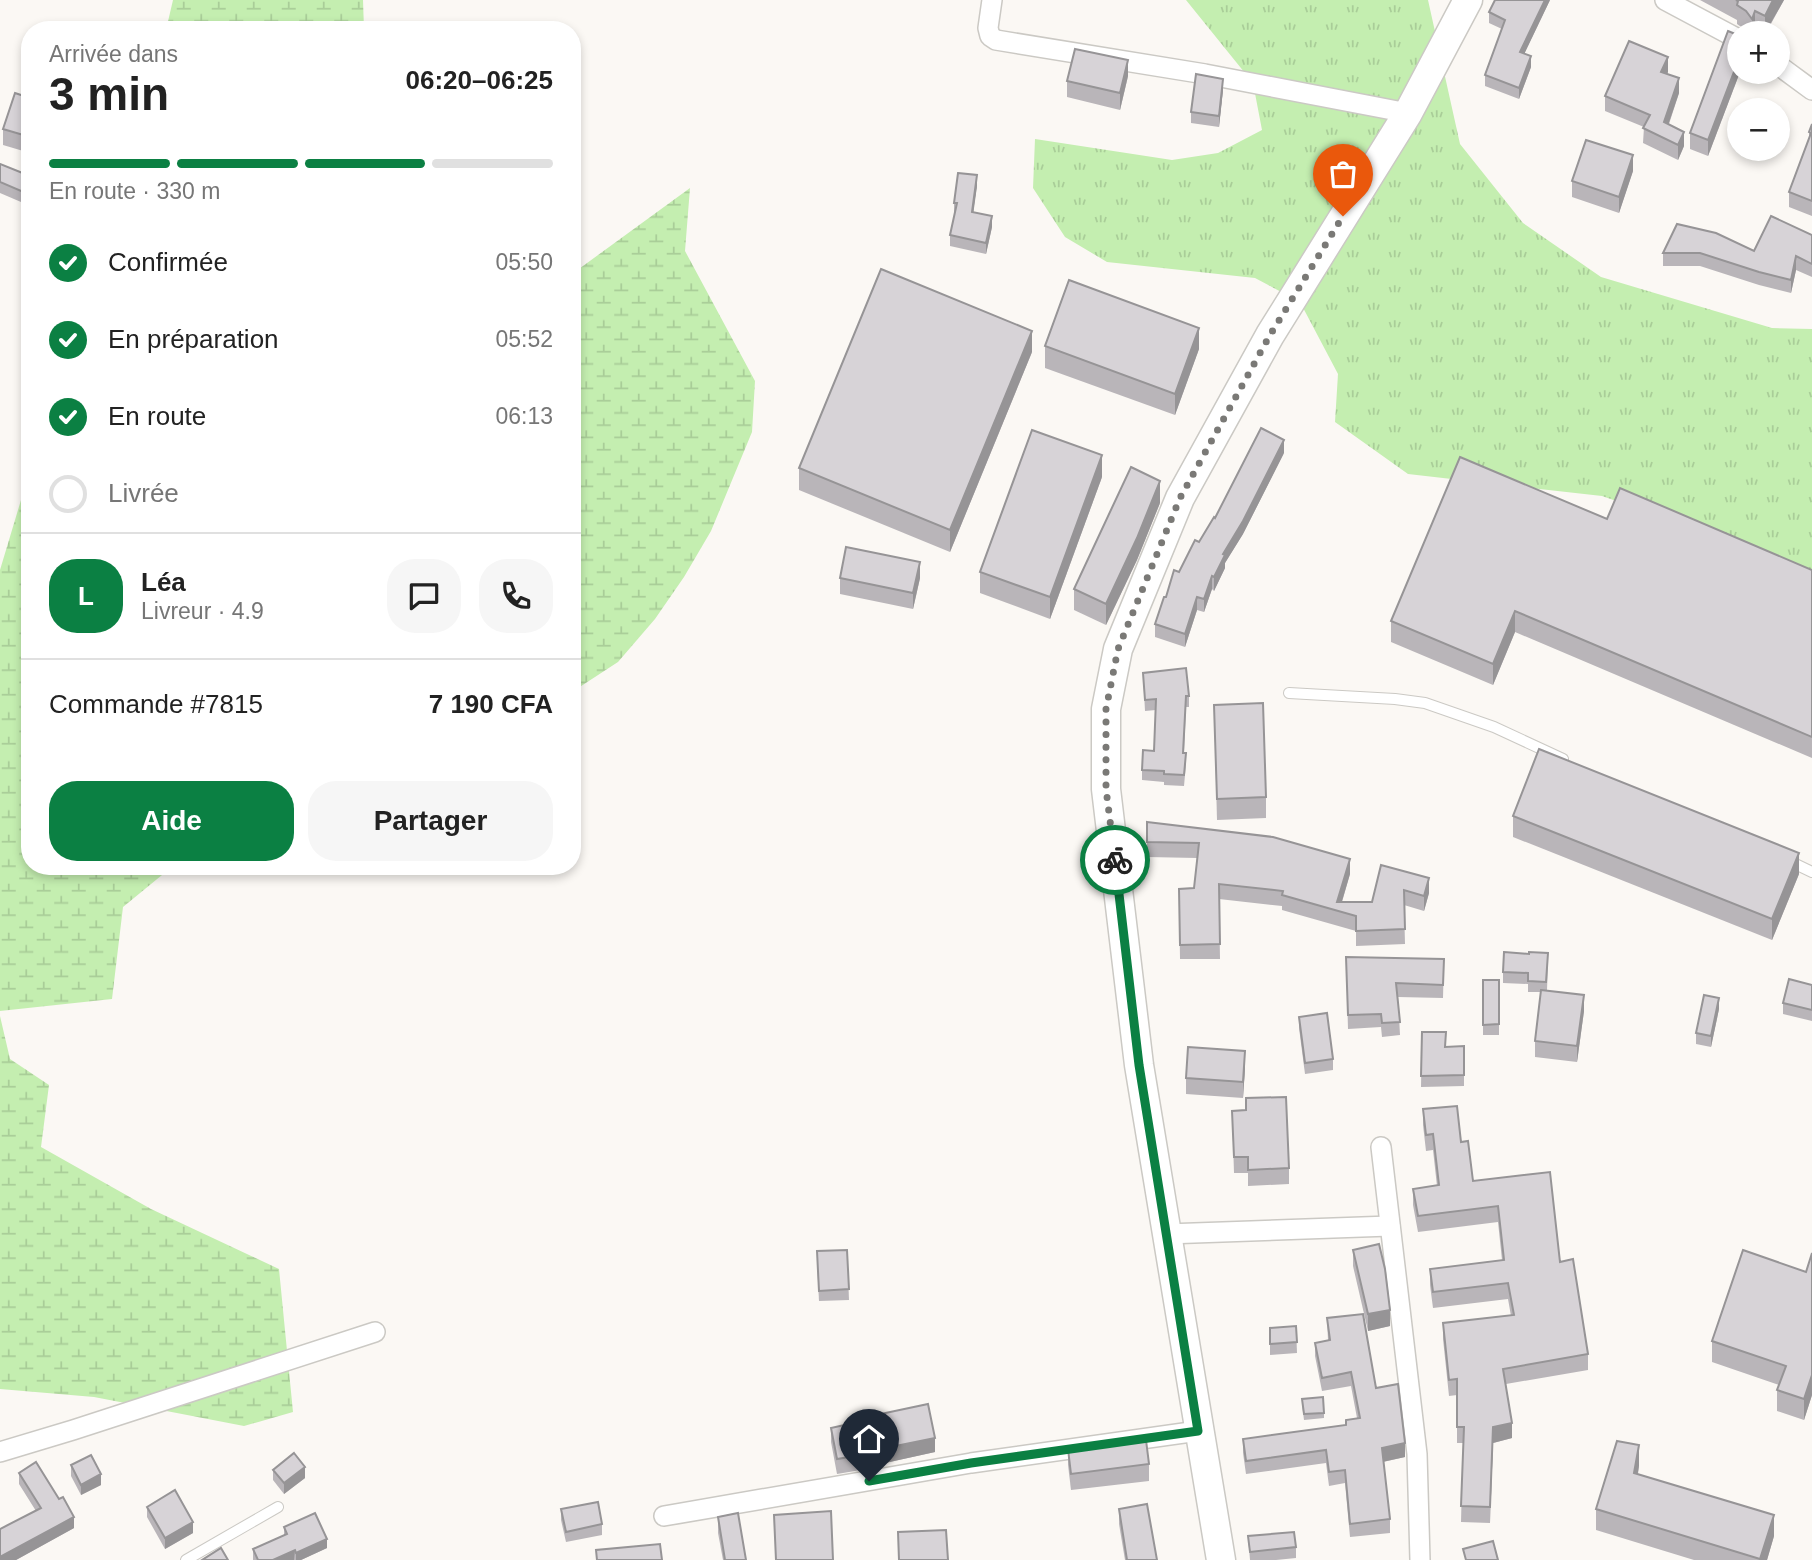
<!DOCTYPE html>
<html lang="fr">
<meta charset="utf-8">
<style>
body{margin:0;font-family:Helvetica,sans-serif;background:#f6f6f6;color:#222;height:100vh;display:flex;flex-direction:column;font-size:26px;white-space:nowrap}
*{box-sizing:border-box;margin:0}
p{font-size:23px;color:#767676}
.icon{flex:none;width:38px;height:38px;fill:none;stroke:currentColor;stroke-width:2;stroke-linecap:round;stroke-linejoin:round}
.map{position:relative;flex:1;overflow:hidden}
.panel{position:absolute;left:21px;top:21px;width:560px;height:854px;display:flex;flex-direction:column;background:#fff;border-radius:28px;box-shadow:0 4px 10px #0003}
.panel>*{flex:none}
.tools{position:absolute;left:1727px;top:21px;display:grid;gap:14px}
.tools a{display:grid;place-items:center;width:63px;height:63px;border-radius:50%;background:#fff;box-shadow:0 4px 10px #0003;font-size:35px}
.pin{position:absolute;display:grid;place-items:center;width:60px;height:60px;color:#fff;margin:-72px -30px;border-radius:50% 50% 50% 0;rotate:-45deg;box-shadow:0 0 7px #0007}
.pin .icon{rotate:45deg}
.courier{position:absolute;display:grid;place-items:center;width:70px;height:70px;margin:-35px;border:5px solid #0b8043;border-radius:50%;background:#fff;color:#222;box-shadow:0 2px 9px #0007}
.head em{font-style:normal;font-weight:700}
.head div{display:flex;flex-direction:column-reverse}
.head{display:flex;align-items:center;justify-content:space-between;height:119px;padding:0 28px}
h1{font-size:46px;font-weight:700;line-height:52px}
.bar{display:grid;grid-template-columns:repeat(4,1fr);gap:10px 7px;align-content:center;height:84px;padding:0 28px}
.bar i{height:9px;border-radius:5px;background:#e0e0e0}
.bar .active{background:#0b8043}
.bar p{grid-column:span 4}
.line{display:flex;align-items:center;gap:18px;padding:0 28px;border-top:2px solid #e0e0e0}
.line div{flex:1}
.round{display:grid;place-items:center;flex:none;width:74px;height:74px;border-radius:28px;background:#f6f6f6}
ol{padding:0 28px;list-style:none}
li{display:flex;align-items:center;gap:21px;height:77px}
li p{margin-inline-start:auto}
li .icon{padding:7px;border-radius:50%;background:#0b8043;color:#fff;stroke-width:4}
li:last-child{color:#767676}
li i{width:38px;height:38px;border:4px solid #e0e0e0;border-radius:50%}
.cta{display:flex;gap:14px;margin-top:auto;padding:14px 28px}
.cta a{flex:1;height:80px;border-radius:28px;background:#0b8043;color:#fff;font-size:28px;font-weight:700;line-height:80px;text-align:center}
.cta a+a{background:#f6f6f6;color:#222}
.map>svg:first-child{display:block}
.grass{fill:url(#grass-tufts)}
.wetland{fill:url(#wetland-marsh)}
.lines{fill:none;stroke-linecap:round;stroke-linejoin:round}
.service-casing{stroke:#cbc9c4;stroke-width:12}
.minor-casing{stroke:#cbc9c4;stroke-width:22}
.secondary-casing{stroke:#cbc9c4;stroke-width:31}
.service{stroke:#fff;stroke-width:10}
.minor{stroke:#fff;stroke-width:19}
.secondary{stroke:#fff;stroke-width:28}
.wall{fill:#b9b5b9}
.shaded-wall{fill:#969496}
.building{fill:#d7d3d7;stroke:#969496;stroke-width:2}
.done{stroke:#7a7976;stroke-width:7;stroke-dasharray:0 12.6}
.route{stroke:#0b8043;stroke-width:9}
</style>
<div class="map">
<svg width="1812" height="1560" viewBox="0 0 1812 1560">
<defs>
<pattern id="grass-tufts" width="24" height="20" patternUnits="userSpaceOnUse" patternTransform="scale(1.75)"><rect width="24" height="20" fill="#c4eeb0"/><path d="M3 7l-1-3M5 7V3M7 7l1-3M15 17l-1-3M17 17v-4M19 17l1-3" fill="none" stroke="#a9cd98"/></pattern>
<pattern id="wetland-marsh" width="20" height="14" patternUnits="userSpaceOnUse" patternTransform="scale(1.75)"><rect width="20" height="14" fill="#c4eeb0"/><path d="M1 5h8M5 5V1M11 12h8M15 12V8" fill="none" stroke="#a9cd98"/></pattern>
</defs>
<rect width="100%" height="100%" fill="#fbf8f4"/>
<polygon class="grass" points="1186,0 1428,0 1460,144 1523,223 1601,277 1772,328 1812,329 1812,577 1797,564 1602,496 1408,474 1335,422 1338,374 1300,302 1255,278 1107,262 1065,237 1033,188 1035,139 1172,160 1218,153 1262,130 1253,83"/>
<g class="wetland">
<polygon points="173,0 363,0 364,30 166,30"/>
<polygon points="690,188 685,251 755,381 752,432 711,531 684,577 655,619 618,662 572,692 572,274"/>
<polygon points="30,476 30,866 173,866 123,907 112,999 0,1011 0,570 27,480"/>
<polygon points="0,1016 10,1059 49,1085 41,1147 151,1209 279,1269 293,1412 244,1426 94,1397 0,1389"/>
</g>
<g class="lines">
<g class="service-casing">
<g id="service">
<polyline points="1289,693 1395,699 1425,703 1494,727 1563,759"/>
<polyline points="1787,860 1812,872"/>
<polyline points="186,1560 278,1507"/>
</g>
</g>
<g class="minor-casing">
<g id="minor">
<polyline points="992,0 988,28 990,36 996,40 1205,74 1408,113"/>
<polyline points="1665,0 1740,40"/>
<polyline points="1778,65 1812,90"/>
<polyline points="1381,1147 1417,1454 1420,1560"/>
<polyline points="1166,1234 1390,1226"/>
<polyline points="0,1452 73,1430 375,1332"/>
<polyline points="664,1516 971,1463 1198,1431"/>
</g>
</g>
<g class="secondary-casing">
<polyline id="secondary" points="1221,1560 1139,1065 1106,789 1106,709 1118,649 1180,498 1270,335 1408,113 1468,0"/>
</g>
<use href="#service" class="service"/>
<use href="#minor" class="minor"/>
<use href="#secondary" class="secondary"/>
</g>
<g class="wall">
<polygon points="1550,0 1524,54 1531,67 1519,99 1485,86 1485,75 1502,29 1489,23 1489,12"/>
<polygon points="1700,0 1784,0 1766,33 1762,33 1755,29 1754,33 1749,33 1746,30 1737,24 1737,20"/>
<polygon points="1740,36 1740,72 1708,156 1690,149 1690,133"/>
<polygon points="1668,72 1667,74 1679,93 1669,124 1684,146 1678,160 1643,143 1644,127 1605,111 1605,96"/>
<polygon points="1128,76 1120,110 1067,97 1067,81"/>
<polygon points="1223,90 1219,127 1191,123 1191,112"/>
<polygon points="30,98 30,153 3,145 3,129"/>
<polygon points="1812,124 1812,216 1789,207 1789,192 1809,140 1809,132"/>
<polygon points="0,164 30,176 28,205 0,193"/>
<polygon points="1633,171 1619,213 1572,197 1572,181"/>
<polygon points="977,186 973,212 992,227 986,254 950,246 950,235 955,214 954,214 954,203"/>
<polygon points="1812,235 1812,277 1796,270 1791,293 1759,285 1700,266 1663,266 1663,253 1754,251"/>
<polygon points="1045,346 1199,349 1175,415 1045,368"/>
<polygon points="1032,352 950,552 799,490 799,468"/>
<polygon points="1284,453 1243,534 1225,563 1225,568 1214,591 1212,589 1204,612 1197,610 1185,647 1155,637 1155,624 1166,597 1179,572 1215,518"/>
<polygon points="1102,477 1050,619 980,593 980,572"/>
<polygon points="1160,503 1137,560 1106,625 1074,610 1074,589"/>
<polygon points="1607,519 1812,570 1812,758 1515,632 1493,685 1391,642 1391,621"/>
<polygon points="840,578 920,578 913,609 840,594"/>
<polygon points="1143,673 1189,696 1189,707 1186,707 1184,753 1186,764 1184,786 1164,785 1164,782 1142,780 1142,770 1154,751 1156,710 1145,711"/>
<polygon points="1214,705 1266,797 1266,818 1217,820"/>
<polygon points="1513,816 1799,874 1772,940 1513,837"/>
<polygon points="1147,822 1350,874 1342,902 1372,902 1381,865 1429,893 1424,911 1404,905 1405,944 1356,946 1356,931 1282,910 1282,906 1219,899 1220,959 1180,959 1179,889 1194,888 1197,858 1147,857"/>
<polygon points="1346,957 1444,959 1443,998 1398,997 1400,1035 1382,1037 1381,1027 1348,1029"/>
<polygon points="1548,963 1547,990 1584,1011 1577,1062 1535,1057 1535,1041 1541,992 1528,992 1528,984 1503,983 1503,972"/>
<rect x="1483" y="980" width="16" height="55"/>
<polygon points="1812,985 1812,1021 1783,1014 1783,1003"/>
<polygon points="1719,1009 1711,1047 1696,1044 1696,1033"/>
<polygon points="1299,1017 1333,1059 1333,1070 1305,1074 1299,1028"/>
<polygon points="1422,1032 1445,1047 1464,1046 1464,1086 1421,1087"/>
<polygon points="1245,1067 1243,1098 1186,1094 1186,1078"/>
<polygon points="1423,1109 1461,1142 1473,1181 1560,1262 1588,1354 1588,1370 1506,1384 1512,1438 1493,1443 1490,1523 1461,1522 1463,1443 1457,1443 1457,1395 1449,1396 1443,1339 1443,1323 1511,1316 1508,1299 1433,1308 1430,1285 1430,1269 1502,1260 1498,1222 1418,1232 1413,1205 1413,1189 1437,1186 1433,1150 1426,1151 1423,1125"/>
<polygon points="1232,1111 1289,1168 1289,1184 1248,1186 1248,1173 1234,1173"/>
<polygon points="847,1250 849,1300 819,1301 817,1262"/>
<polygon points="1353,1250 1390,1326 1368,1331 1353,1266"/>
<polygon points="1812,1253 1812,1395 1804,1420 1777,1411 1777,1390 1779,1385 1712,1362 1712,1341 1806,1272"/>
<polygon points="1327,1318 1376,1388 1405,1457 1383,1462 1390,1519 1390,1533 1350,1537 1345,1483 1329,1486 1326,1463 1246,1474 1243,1453 1243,1439 1346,1425 1357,1418 1351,1386 1322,1391 1315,1356 1315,1343 1328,1340"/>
<polygon points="1296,1326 1297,1353 1270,1355 1270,1328"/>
<polygon points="1302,1404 1324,1413 1324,1418 1304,1420"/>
<polygon points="831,1428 935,1452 867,1467 867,1469 837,1474 831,1442"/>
<polygon points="1068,1449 1149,1464 1149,1481 1071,1490 1068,1465"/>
<polygon points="71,1465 101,1485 81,1495 71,1476"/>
<polygon points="1639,1466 1638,1474 1774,1536 1767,1560 1694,1560 1596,1530 1596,1509"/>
<polygon points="273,1470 305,1478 284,1494 273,1480"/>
<polygon points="19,1473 74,1528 16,1560 0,1560 36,1511 19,1484"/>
<polygon points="147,1507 193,1533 165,1549 147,1517"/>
<polygon points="561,1509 602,1524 602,1535 566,1542 561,1520"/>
<polygon points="1119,1509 1157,1560 1125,1560 1119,1524"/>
<polygon points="718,1517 746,1560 723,1560 718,1533"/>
<polygon points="284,1527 327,1548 301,1560 253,1560 253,1549 284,1535"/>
<polygon points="1248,1536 1296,1547 1296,1558 1276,1560 1250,1560"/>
</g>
<g class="shaded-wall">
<polygon points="1545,0 1550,0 1520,63 1520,52"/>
<polygon points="1773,0 1784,0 1765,33 1765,16"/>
<polygon points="1755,11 1755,29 1754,33 1752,33 1752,19"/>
<polygon points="1531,56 1531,67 1519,99 1519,88"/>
<polygon points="1740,56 1740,72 1708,156 1708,140"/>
<polygon points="1668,57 1668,72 1661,87 1661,72"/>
<polygon points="1128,60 1128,76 1120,110 1120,93"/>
<polygon points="1679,78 1679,93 1664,137 1664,122"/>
<polygon points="1223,79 1223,90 1219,127 1219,116"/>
<polygon points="1684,132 1684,146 1678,160 1678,145"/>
<polygon points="1633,155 1633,171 1619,213 1619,197"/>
<polygon points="977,175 977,186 972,223 972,212"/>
<polygon points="992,216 992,227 986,254 986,243"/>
<polygon points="1796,256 1796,270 1791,293 1791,280"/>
<polygon points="1199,328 1199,349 1175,415 1175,394"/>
<polygon points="1032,331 1032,352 950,552 950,530"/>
<polygon points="1284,440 1284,453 1243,534 1225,563 1225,568 1214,591 1214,577 1223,554"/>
<polygon points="1102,455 1102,477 1050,619 1050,597"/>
<polygon points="1160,481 1160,503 1137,560 1106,625 1106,604"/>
<polygon points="920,562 920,578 913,609 913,593"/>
<polygon points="1212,576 1212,589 1204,612 1204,599"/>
<polygon points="1197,597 1197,610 1185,647 1185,634"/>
<polygon points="1515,611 1515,632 1493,685 1493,664"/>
<polygon points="1799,853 1799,874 1772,940 1772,919"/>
<polygon points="1350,859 1350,874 1339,911 1337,902"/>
<polygon points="1429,878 1429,893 1424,911 1424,896"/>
<polygon points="1584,995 1584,1011 1577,1062 1577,1046"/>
<polygon points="1719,998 1719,1009 1711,1047 1711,1036"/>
<polygon points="1245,1051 1245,1067 1243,1098 1243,1082"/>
<polygon points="1390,1310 1390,1326 1368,1331 1368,1314"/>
<polygon points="1812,1375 1812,1395 1804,1420 1804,1399"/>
<polygon points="1512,1423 1512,1438 1493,1443 1490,1523 1493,1427"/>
<polygon points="935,1438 935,1452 867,1467 866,1452"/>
<polygon points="1405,1443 1405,1457 1382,1462 1382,1448"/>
<polygon points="1639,1445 1639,1466 1634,1494 1634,1473"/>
<polygon points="305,1467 305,1478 284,1494 284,1483"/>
<polygon points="101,1474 101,1485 81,1495 81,1485"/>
<polygon points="1774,1515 1774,1536 1767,1560 1760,1560"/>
<polygon points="74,1517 74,1528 16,1560 0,1560 0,1557"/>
<polygon points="193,1522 193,1533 165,1549 165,1538"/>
<polygon points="327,1539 327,1548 301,1560 296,1560 296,1553"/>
<polygon points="295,1550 294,1560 273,1560"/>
</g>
<g class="building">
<polygon points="1495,0 1545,0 1520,52 1531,56 1519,88 1485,75 1505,20 1489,12"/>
<polygon points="1736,0 1773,0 1765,16 1755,11 1752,19 1746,11 1737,5 1738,1"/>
<polygon points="1728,31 1740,36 1740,56 1708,140 1690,133"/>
<polygon points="1629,41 1668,57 1661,72 1679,78 1664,122 1684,132 1678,145 1643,128 1650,115 1605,96"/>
<polygon points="1075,49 1128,60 1120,93 1067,81"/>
<polygon points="1196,74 1223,79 1219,116 1191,112"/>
<polygon points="15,93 30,98 30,137 3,129"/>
<polygon points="1812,124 1812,201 1789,192 1811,133 1809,132"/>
<polygon points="1586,140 1633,155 1619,197 1572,181"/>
<polygon points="0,164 30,176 30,190 28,194 0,182"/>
<polygon points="958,173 977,175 972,212 992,216 986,243 950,235 957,203 954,203"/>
<polygon points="1771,216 1812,235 1812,264 1796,256 1791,280 1759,272 1700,253 1663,253 1677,224 1716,233 1754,251"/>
<polygon points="881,269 1032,331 950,530 799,468"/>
<polygon points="1069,280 1199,328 1175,394 1045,346"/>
<polygon points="1261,428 1284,440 1243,521 1223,554 1225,555 1214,577 1212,576 1204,599 1197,597 1185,634 1155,624 1164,597 1166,597 1174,570 1179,572 1195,540 1199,542 1214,517 1215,518"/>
<polygon points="1032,430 1102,455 1050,597 980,572"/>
<polygon points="1460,457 1607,519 1620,488 1812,570 1812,737 1515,611 1493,664 1391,621"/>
<polygon points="1131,467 1160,481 1137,538 1106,604 1074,589"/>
<polygon points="846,547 920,562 913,593 840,578"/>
<polygon points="1186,668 1189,696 1186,696 1183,753 1186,753 1184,775 1164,774 1164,771 1142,770 1143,750 1154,751 1156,699 1145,700 1143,673"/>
<polygon points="1263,703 1266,797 1217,799 1214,705"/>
<polygon points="1539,749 1799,853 1772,919 1513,816"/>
<polygon points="1147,822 1273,837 1350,859 1337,902 1372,902 1381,865 1429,878 1424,896 1404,890 1405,929 1356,931 1356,916 1282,895 1283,891 1219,884 1220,944 1180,945 1179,889 1194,888 1199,843 1147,842"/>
<polygon points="1504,952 1529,954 1529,952 1548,953 1546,982 1528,981 1528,973 1503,972"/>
<polygon points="1346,957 1444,959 1443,985 1396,983 1400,1022 1382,1023 1381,1014 1348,1015"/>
<polygon points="1789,979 1812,985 1812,1010 1783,1003"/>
<polygon points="1483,980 1499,980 1499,1024 1483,1025"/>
<polygon points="1541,990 1584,995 1577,1046 1535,1041"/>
<polygon points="1704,995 1719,998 1711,1036 1696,1033"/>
<polygon points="1327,1013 1333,1059 1305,1063 1299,1017"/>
<polygon points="1422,1032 1446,1032 1445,1047 1464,1046 1464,1075 1421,1076"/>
<polygon points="1188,1047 1245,1051 1243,1082 1186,1078"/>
<polygon points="1286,1097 1289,1168 1248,1170 1248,1157 1234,1157 1232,1111 1246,1110 1246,1098"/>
<polygon points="1457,1106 1461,1142 1468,1141 1473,1181 1550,1172 1560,1262 1573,1259 1588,1354 1503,1369 1512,1423 1493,1427 1490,1507 1461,1506 1464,1427 1457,1427 1457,1379 1449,1380 1443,1323 1514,1315 1508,1283 1433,1292 1430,1269 1504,1260 1498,1206 1418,1216 1413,1189 1439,1185 1433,1134 1426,1135 1423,1109"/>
<polygon points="1379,1244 1385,1269 1390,1310 1368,1314 1353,1250"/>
<polygon points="847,1250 849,1289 819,1291 817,1251"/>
<polygon points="1743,1250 1806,1272 1812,1253 1812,1375 1804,1399 1777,1390 1786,1366 1712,1341"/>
<polygon points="1363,1314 1376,1388 1398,1384 1405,1443 1382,1448 1390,1519 1350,1524 1345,1470 1329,1472 1326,1450 1246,1461 1243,1439 1346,1425 1346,1420 1360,1418 1351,1372 1322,1378 1315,1343 1330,1340 1327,1318"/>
<polygon points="1296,1326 1297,1342 1270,1344 1270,1328"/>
<polygon points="1323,1397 1324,1413 1304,1414 1302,1399"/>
<polygon points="928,1404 935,1438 866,1452 867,1454 837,1459 831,1428 871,1419 871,1416"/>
<polygon points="1146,1440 1149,1464 1071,1474 1068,1449"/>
<polygon points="1617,1441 1639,1445 1634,1473 1774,1515 1760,1559 1596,1509"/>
<polygon points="294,1453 305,1467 284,1483 273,1470"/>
<polygon points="91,1455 101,1474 81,1485 71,1465"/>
<polygon points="36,1462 59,1499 63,1497 74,1517 0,1557 0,1529 41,1508 19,1473"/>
<polygon points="175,1490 193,1522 165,1538 147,1507"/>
<polygon points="598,1502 602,1524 566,1532 561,1509"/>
<polygon points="1147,1504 1157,1560 1127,1560 1119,1509"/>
<polygon points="831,1511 833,1560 776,1560 774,1515"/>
<polygon points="315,1513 327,1539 296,1553 295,1550 273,1560 258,1560 253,1549 287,1534 284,1527"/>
<polygon points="738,1513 746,1560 725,1560 718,1517"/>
<polygon points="946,1530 948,1560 899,1560 898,1532"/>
<polygon points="1294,1532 1296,1547 1250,1552 1248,1536"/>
<polygon points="1493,1541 1498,1560 1466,1560 1463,1549"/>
<polygon points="660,1544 662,1560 597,1560 596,1550"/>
<polygon points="221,1548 228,1560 202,1560"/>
</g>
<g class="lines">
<polyline class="done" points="1115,860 1106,789 1106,709 1118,649 1180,498 1270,335 1343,216"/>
<polyline class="route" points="869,1481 971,1463 1198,1431 1139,1065 1115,860"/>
</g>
</svg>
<div class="tools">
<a>+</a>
<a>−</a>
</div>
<div class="pin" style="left:1343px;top:216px;background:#ea580c"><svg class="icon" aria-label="bag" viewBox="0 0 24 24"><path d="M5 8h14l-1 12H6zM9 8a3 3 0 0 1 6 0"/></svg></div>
<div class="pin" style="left:869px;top:1481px;background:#1f2937"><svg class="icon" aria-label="home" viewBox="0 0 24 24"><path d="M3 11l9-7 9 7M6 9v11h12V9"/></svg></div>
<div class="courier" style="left:1115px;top:860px"><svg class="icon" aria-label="bike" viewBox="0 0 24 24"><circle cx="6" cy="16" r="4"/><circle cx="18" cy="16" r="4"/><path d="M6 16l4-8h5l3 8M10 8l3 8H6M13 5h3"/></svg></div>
<section class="panel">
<div class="head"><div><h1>3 min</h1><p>Arrivée dans</p></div><em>06:20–06:25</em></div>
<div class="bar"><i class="active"></i><i class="active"></i><i class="active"></i><i></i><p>En route · 330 m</p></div>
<ol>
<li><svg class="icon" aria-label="check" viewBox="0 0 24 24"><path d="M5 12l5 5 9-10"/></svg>Confirmée<p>05:50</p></li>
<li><svg class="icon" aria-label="check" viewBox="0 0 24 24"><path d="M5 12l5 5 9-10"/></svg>En préparation<p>05:52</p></li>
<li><svg class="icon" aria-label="check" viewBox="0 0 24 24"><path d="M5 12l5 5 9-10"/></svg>En route<p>06:13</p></li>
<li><i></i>Livrée</li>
</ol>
<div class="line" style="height:126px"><b class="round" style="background:#0b8043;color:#fff">L</b><div><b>Léa</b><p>Livreur · 4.9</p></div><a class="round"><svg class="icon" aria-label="chat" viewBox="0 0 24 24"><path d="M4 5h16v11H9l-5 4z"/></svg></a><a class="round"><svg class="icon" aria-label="phone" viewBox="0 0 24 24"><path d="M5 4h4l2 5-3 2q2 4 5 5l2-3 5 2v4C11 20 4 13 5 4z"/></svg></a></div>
<div class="line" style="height:91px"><div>Commande #7815</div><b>7 190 CFA</b></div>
<div class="cta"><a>Aide</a><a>Partager</a></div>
</section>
</div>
